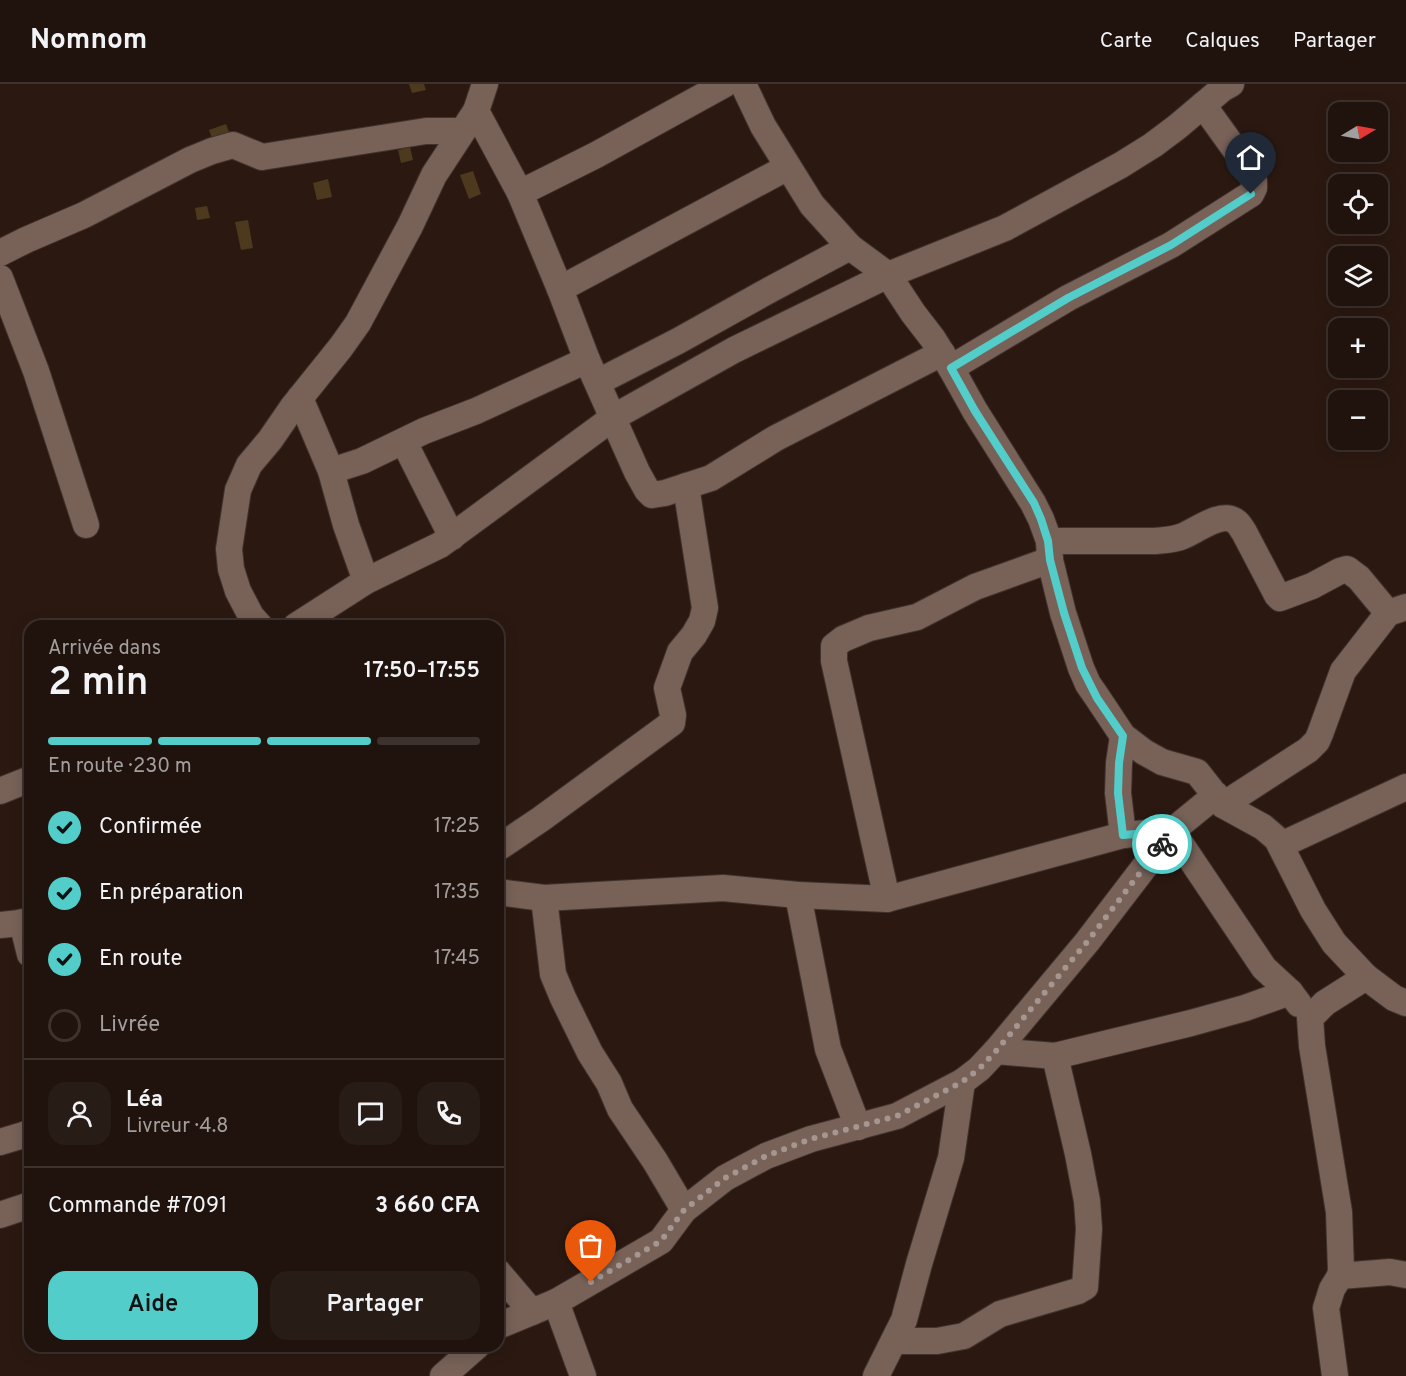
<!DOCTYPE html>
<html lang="fr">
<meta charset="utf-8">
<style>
body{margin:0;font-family:Overpass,sans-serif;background:#281c16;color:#f1f3f6;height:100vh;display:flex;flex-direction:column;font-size:22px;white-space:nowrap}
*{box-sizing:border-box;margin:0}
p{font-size:20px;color:#a29e9d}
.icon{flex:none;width:33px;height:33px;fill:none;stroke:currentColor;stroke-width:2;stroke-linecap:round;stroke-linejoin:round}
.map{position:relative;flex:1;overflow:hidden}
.panel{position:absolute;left:24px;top:536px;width:480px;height:732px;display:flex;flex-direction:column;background:#20130d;border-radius:18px;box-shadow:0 3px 15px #0003,0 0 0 2px #3d322e}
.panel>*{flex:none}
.needle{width:39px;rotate:80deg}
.buttons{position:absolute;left:1328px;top:18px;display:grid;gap:12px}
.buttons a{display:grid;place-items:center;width:60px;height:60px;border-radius:12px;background:#20130d;box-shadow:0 3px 15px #0003,0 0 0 2px #3d322e;font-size:30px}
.pin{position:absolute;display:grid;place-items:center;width:51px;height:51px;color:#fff;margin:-62px -26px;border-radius:50% 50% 50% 0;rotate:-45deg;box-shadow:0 0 6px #0007}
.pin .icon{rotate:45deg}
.courier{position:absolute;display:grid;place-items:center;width:60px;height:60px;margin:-30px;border:4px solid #53cdca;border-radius:50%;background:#fff;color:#222;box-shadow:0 2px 8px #0007}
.summary em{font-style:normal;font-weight:600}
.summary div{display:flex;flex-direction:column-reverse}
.summary{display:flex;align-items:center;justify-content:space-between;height:102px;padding:0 24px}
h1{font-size:39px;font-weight:600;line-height:45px}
.bar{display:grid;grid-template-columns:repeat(4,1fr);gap:9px 6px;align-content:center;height:72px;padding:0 24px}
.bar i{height:8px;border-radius:4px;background:#3d322e}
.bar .current{background:#53cdca}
.bar p{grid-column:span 4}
.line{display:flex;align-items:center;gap:15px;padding:0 24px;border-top:2px solid #3d322e}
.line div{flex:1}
.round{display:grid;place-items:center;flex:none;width:63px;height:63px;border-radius:18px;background:#281c16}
ol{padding:0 24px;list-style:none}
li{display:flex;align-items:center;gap:18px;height:66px}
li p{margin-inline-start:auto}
li .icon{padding:6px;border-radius:50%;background:#53cdca;color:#111;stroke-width:4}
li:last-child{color:#a29e9d}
li i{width:33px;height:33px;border:3px solid #3d322e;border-radius:50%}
.action{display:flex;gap:12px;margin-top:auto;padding:12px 24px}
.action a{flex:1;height:69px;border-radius:18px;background:#53cdca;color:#111;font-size:24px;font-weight:600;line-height:69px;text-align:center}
.action a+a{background:#281c16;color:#f1f3f6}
header{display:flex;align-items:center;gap:36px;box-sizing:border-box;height:84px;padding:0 30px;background:#20130d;border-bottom:2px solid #3d322e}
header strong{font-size:28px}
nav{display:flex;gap:33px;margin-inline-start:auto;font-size:21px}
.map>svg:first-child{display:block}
.building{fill:#4d391e}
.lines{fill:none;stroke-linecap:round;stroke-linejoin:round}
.street-casing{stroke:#41332f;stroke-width:28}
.street{stroke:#786258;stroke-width:26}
.done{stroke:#a59690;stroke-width:6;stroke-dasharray:0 10.8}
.route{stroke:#53cdca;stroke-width:8}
</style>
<header>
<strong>Nomnom</strong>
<nav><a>Carte</a><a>Calques</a><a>Partager</a></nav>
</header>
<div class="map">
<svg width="1406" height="1292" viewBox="0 0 1406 1292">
<rect width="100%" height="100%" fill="#2b1911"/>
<g class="building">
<polygon points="409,0 424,0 426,6 412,9"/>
<polygon points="226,40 233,59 216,65 209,46"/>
<polygon points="410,63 413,76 401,79 398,66"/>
<polygon points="473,87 481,110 469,115 460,91"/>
<polygon points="328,95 332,113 317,116 313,99"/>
<polygon points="207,122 210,134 197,136 195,124"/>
<polygon points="248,136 253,164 241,166 235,138"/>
</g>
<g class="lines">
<g class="street-casing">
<g id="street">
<polyline points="743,0 763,42 812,121 850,163 888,191 913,229 933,255 951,284 975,327 1033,419 1041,435 1049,457 1050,476 1063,529 1081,584 1088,600 1097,613 1123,652 1144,668 1162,678 1197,688 1223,721 1263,743 1277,755 1313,826 1334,859 1366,893 1394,914 1406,919"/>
<polyline points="476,27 520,109 560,205 587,276 637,388 647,406 652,411 665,409 711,394 776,354 942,269"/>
<polyline points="520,109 596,71 725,0"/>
<polyline points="0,169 26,156 84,131 190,76 212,67 233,61 262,73 426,47 461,47"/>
<polyline points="0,194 36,287 86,441"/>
<polyline points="560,205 788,83"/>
<polyline points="951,284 1068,214 1171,161 1251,110 1254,104 1254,97 1252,92 1239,71 1203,21"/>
<polyline points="598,298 678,257 764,209 850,163"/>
<polyline points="300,314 331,387 346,441 366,497"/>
<polyline points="404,358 452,453"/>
<polyline points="331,387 362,377 424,347 476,327 587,276"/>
<path d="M1049 457H1155C1165 456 1174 456 1183 452 1196 447 1221 427 1235 437 1239 439 1241 444 1244 448L1277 511 1280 514 1312 502 1340 487 1347 485 1359 494 1388 529"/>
<polyline points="260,542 251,532 238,507 231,485 229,465 238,406 249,381 270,356 292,324 341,263 358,239 410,142 434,91 476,27 485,0"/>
<polyline points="296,542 366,497 440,461 614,333 734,266 888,191 1005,144 1121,81 1153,61 1177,43 1222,5 1231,0"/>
<polyline points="0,707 30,695"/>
<polyline points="1223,721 1308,666 1317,657 1320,650 1343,587 1388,529 1406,523"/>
<polyline points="1172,747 1264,884 1290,908 1299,920"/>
<polyline points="1123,751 1118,709 1119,679 1123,652"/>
<polyline points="1281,761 1406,703"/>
<polyline points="498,764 541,735 672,639 673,631 667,604 680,568 694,551 702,537 705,524 686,402"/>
<polyline points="498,808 544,814 723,804 798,811 887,815 1123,751 1172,747"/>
<polyline points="798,811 828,965 858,1043"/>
<polyline points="544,814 553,890 563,914 590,969 609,999 620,1025 655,1077 684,1126"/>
<polyline points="887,815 838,595 834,577 834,562 843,555 869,544 917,533 975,503 1050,476"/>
<polyline points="22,838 30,870"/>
<polyline points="0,841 30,838"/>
<polyline points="996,967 1055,972 1191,939 1245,924 1290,908"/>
<polyline points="0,1058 30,1049"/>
<polyline points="0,1131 30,1121"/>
<polyline points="498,1188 532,1228"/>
<polyline points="1340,1192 1390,1188 1406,1191"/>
<polyline points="556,1218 583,1292"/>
<polyline points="498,1242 556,1218 661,1157 684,1126 725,1094 766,1072 811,1055 897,1032 962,998"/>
<polyline points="894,1257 937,1257 964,1252 1000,1230 1078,1207 1085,1203 1089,1145 1087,1117 1078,1070 1055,972"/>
<polyline points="443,1292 477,1262"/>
<polyline points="876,1292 904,1236 919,1180 951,1074 962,998 979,985 996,967 1087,858 1172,747 1216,711"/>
<polyline points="1335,1292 1326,1224 1332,1205 1340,1192 1341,1186 1339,1128 1312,962 1310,934 1325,919 1366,893"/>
</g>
</g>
<use href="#street" class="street"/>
</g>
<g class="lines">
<polyline class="done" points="591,1198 661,1157 684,1126 725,1094 766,1072 811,1055 897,1032 962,998 979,985 996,967 1087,858 1162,760"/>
<polyline class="route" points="1162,760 1172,747 1123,751 1118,709 1119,679 1123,652 1097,614 1082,584 1064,529 1050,476 1048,457 1041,435 1034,419 975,327 951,284 1068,214 1171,161 1251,110"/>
</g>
</svg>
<div class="buttons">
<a><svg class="needle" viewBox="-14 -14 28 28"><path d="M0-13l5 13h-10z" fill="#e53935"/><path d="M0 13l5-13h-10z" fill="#a29e9d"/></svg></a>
<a><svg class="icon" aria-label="locate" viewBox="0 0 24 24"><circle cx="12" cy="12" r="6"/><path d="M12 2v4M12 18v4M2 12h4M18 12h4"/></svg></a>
<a><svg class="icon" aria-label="layers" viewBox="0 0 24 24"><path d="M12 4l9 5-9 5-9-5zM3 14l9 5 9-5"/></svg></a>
<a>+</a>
<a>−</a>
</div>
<div class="pin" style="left:591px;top:1198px;background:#ea580c"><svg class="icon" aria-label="bag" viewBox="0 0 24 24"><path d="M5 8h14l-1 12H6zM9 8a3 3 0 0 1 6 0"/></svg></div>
<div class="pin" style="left:1251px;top:110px;background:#1f2937"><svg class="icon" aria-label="home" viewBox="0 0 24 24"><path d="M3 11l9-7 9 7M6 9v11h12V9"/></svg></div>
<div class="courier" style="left:1162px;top:760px"><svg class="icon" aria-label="bike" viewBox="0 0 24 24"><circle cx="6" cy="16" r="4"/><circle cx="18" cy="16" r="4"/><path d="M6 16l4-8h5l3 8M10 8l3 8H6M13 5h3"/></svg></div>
<section class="panel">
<div class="summary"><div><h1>2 min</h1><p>Arrivée dans</p></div><em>17:50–17:55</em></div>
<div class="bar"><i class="current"></i><i class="current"></i><i class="current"></i><i></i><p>En route · 230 m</p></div>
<ol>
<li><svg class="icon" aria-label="check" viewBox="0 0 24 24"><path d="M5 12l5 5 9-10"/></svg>Confirmée<p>17:25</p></li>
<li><svg class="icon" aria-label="check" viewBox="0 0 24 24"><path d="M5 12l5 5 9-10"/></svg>En préparation<p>17:35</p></li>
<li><svg class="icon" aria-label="check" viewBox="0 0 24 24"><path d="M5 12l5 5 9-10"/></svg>En route<p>17:45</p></li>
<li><i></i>Livrée</li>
</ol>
<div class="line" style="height:108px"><a class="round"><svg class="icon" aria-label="person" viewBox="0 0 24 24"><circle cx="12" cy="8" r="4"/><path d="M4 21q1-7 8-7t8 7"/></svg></a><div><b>Léa</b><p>Livreur · 4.8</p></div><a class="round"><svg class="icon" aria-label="chat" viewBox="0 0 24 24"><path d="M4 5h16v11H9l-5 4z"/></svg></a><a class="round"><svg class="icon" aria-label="phone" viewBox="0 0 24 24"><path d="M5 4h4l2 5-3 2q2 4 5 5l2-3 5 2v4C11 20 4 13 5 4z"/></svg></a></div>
<div class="line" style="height:78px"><div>Commande #7091</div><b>3 660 CFA</b></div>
<div class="action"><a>Aide</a><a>Partager</a></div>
</section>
</div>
